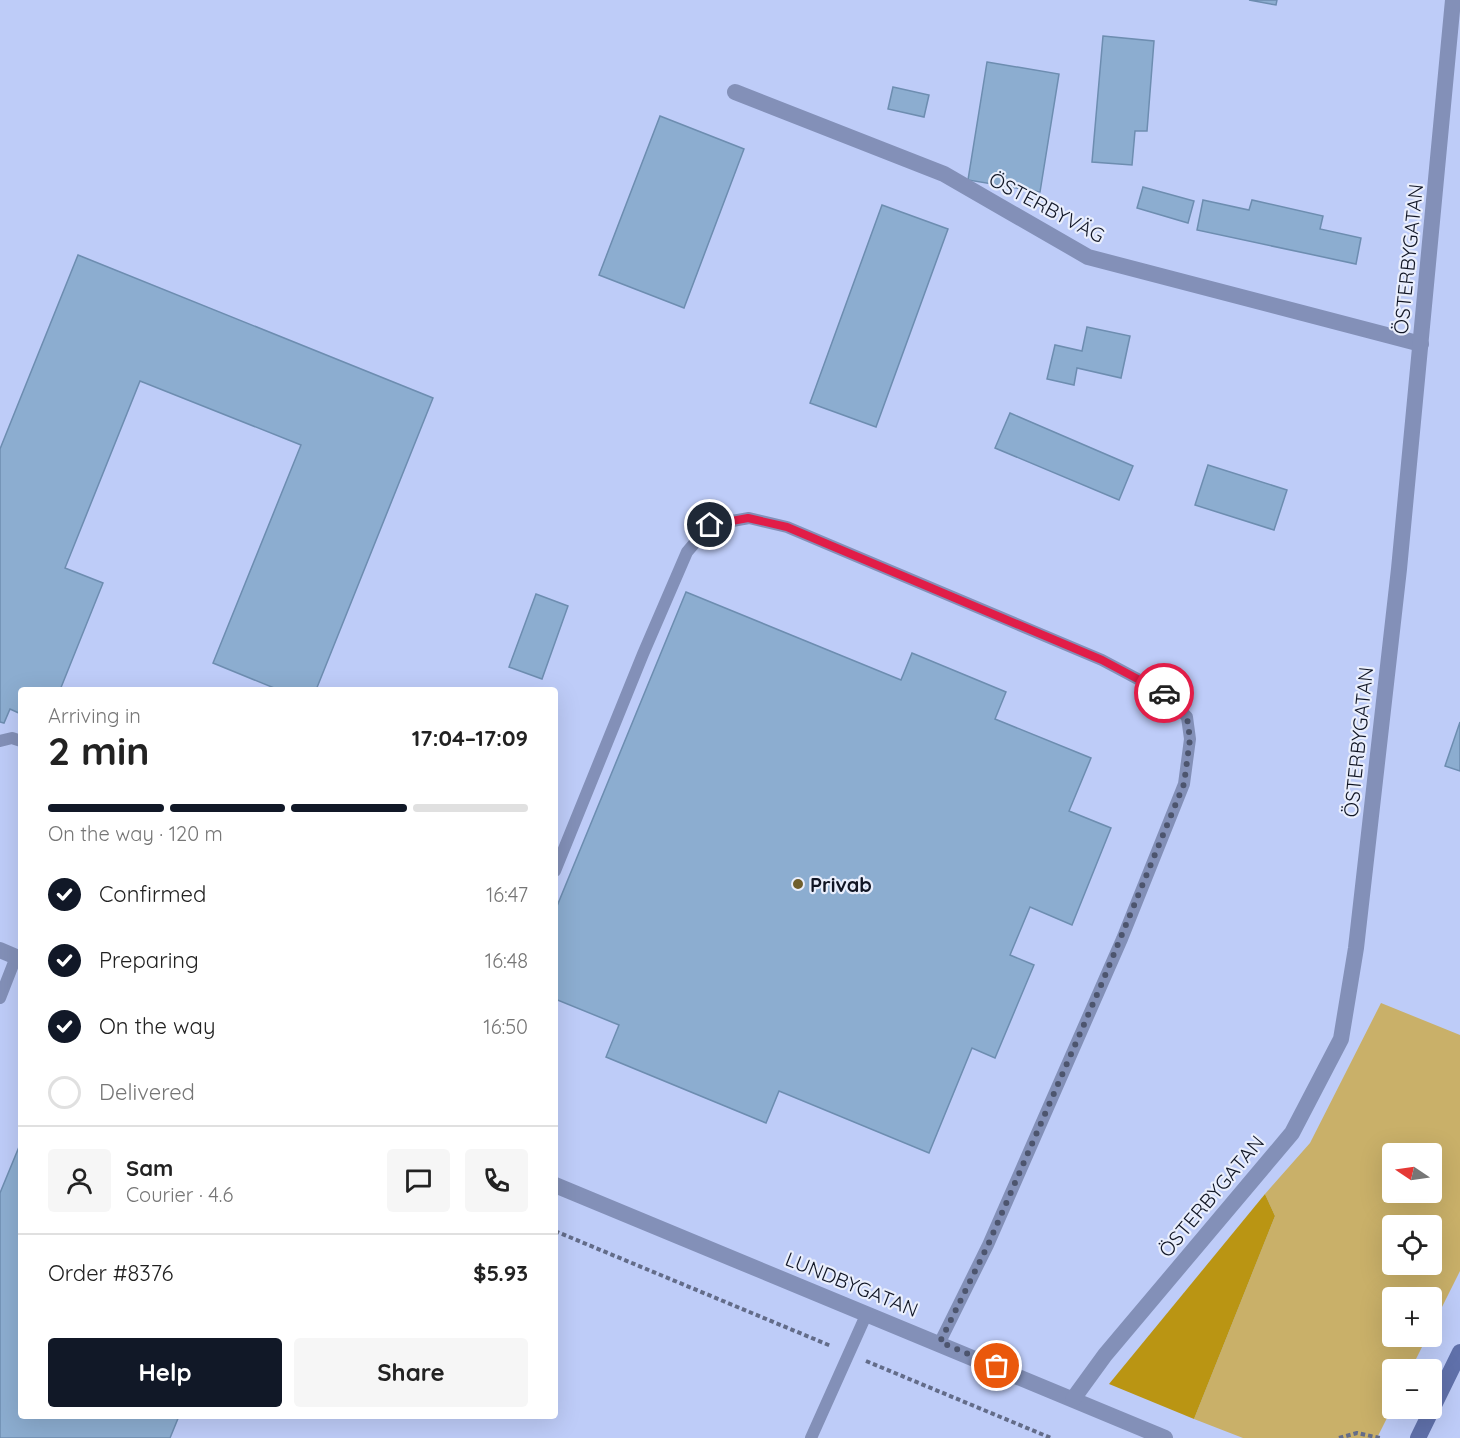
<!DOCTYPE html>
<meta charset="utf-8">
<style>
body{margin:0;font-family:Quicksand,sans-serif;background:#f6f6f6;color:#222;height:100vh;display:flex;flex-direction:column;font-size:22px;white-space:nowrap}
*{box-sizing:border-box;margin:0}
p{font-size:20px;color:#767676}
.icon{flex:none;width:33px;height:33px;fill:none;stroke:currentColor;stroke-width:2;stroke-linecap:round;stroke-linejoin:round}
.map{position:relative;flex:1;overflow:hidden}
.drawer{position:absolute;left:18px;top:687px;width:540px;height:732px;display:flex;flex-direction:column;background:#fff;border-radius:6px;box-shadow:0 6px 24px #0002}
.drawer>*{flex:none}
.needle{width:39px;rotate:283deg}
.fabs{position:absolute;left:1382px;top:1143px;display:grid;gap:12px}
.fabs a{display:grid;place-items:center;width:60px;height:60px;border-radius:6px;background:#fff;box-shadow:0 6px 24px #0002;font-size:30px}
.pin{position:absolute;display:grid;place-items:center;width:51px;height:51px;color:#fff;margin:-26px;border:3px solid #fff;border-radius:50%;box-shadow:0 2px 6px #0007}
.courier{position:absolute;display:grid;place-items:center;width:60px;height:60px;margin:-30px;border:4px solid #e11d48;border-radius:50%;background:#fff;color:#222;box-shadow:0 2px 8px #0007}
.overview em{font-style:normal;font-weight:800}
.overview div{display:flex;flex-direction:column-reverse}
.overview{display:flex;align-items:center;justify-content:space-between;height:102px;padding:0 30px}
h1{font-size:39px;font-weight:800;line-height:45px}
.bar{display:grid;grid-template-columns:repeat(4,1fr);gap:9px 6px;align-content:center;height:72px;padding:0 30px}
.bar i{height:8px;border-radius:4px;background:#e0e0e0}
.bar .selected{background:#111827}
.bar p{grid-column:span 4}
.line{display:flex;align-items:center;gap:15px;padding:0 30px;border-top:2px solid #e0e0e0}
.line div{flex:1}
.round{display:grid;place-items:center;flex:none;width:63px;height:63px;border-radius:6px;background:#f6f6f6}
ol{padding:0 30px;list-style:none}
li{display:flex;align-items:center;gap:18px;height:66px}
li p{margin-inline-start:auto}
li .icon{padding:6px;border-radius:50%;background:#111827;color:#fff;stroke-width:4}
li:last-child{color:#767676}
li i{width:33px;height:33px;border:3px solid #e0e0e0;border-radius:50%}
.action{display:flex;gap:12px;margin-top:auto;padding:12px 30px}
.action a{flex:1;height:69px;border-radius:6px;background:#111827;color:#fff;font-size:24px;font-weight:800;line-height:69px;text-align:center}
.action a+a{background:#f6f6f6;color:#222}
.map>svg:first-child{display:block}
.green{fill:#c9b069;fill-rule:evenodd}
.forest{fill:#ba9513}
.building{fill:#8cadd0;stroke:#6d8db0;stroke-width:1.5}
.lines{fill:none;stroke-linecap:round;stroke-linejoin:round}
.path{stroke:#636c89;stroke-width:4;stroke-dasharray:4.5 3;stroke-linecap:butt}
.service{stroke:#8390b8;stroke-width:12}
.minor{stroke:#8390b8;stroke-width:16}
.secondary{stroke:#6071ab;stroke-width:16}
.done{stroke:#4d556e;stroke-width:6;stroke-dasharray:0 10.8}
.route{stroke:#e11d48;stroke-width:8}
.poi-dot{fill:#705f2d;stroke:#e9eefc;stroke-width:2}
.labels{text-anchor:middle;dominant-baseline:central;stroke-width:4.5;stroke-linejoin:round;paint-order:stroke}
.street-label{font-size:20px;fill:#101524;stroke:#e9eefc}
.poi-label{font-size:20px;font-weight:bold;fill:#101524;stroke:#e9eefc;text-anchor:start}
</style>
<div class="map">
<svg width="1460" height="1438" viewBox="0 0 1460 1438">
<rect width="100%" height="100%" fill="#beccf8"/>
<path class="green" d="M1381 1003 1460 1035V1271L1431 1329V1298H1392V1336L1427 1337 1411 1369 1392 1370V1408L1377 1438H1243L1194 1419 1275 1216 1265 1194 1310 1143ZM1392 1154H1431V1192H1392ZM1392 1226H1431V1264H1392Z"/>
<polygon class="forest" points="1265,1194 1275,1216 1194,1419 1109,1384"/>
<g class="building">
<polygon points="1249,0 1277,0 1276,5"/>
<polygon points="1103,36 1154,41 1147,131 1135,131 1132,165 1092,162"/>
<polygon points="987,62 1059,74 1040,192 968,180"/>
<polygon points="893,87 929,95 924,117 888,109"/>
<polygon points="660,116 744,149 684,308 599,275"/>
<polygon points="1143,187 1194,201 1188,223 1137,208"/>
<polygon points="1203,200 1249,210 1252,200 1323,216 1320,229 1361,238 1356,264 1197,230"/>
<polygon points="882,205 948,229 876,427 810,403"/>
<polygon points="78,255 433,398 316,690 279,690 213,663 301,445 140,381 65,568 103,583 60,690 21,690 21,714 10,709 4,723 0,722 0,449"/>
<polygon points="1087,327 1130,336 1121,378 1077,368 1074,385 1047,379 1055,345 1082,351"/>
<polygon points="1010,413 1133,466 1119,500 995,448"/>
<polygon points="1208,465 1287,490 1274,530 1195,505"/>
<polygon points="686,592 901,680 912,653 1006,692 995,719 1091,758 1069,811 1111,828 1072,925 1030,907 1010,955 1034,965 995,1058 972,1048 929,1153 779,1091 766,1123 606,1057 619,1025 555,999 555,911"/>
<polygon points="536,594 568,606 542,679 509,667"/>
<polygon points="1460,722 1460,771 1445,766"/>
<polygon points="21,1142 21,1416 179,1416 170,1438 0,1438 0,1193"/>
</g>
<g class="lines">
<g class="path">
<polyline points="555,1231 831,1346"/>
<polyline points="866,1361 1051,1438"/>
<polyline points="1339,1438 1357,1433 1380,1438"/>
</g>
<g class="service">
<polyline points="0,741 12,738 21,741"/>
<polyline points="555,871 643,654 687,552 710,525 749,518 787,527 1102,660 1164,693 1187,717 1190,739 1184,784 1122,939 988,1245 940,1342"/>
<polyline points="0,998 16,957"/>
<polyline points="811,1438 867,1313"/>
</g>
<g class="minor">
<polyline points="735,92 944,174 1088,257 1421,344"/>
<polyline points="0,950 21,959"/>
<polyline points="555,1185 1165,1438"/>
<polyline points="1073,1399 1105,1355 1292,1133 1341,1039 1356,948 1399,569 1453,0"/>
</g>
<polyline class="secondary" points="1418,1438 1460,1352"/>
</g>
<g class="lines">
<polyline class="done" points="997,1366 940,1342 988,1245 1102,983 1184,784 1190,739 1187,717 1164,693"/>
<polyline class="route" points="710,525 748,518 787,527 1102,660 1164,693"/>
</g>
<circle class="poi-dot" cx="798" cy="884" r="6"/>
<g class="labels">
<g class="street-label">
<text transform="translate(1047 207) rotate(28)">ÖSTERBYVÄG</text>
<text transform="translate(1408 259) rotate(-84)">ÖSTERBYGATAN</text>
<text transform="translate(1358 742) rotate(-84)">ÖSTERBYGATAN</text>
<text transform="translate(1211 1196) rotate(-50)">ÖSTERBYGATAN</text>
<text transform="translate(852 1284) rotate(22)">LUNDBYGATAN</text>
</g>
<g class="poi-label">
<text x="810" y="884">Privab</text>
</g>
</g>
</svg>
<div class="fabs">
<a><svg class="needle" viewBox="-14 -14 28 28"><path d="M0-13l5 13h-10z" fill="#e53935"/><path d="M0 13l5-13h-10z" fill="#767676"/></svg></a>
<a><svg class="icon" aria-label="locate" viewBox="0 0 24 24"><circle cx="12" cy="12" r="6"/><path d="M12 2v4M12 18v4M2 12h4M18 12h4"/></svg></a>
<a>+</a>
<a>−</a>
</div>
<div class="pin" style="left:997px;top:1366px;background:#ea580c"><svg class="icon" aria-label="bag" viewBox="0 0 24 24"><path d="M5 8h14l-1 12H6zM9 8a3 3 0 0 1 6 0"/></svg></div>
<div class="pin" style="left:710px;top:525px;background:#1f2937"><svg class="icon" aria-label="home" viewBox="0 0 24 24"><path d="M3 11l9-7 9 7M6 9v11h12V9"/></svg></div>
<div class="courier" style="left:1164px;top:693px"><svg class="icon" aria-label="car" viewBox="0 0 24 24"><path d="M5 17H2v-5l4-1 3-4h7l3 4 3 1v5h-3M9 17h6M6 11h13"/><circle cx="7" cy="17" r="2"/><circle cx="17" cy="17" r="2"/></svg></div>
<section class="drawer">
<div class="overview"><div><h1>2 min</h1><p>Arriving in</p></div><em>17:04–17:09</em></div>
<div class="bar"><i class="selected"></i><i class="selected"></i><i class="selected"></i><i></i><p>On the way · 120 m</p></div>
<ol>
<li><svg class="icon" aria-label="check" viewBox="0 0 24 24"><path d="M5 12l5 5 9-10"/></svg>Confirmed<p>16:47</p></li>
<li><svg class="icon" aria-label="check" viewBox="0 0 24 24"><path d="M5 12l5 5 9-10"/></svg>Preparing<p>16:48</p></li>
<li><svg class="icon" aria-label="check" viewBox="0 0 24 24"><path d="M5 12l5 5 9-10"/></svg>On the way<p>16:50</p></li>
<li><i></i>Delivered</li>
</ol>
<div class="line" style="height:108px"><a class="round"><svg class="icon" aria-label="person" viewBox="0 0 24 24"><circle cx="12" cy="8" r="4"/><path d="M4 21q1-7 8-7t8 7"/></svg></a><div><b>Sam</b><p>Courier · 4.6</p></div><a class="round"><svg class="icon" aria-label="chat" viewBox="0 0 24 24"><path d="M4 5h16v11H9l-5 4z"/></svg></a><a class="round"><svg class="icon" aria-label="phone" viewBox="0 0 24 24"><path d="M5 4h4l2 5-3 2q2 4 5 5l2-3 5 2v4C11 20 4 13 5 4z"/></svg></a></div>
<div class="line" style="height:78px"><div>Order #8376</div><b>$5.93</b></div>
<div class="action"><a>Help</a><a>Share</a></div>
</section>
</div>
